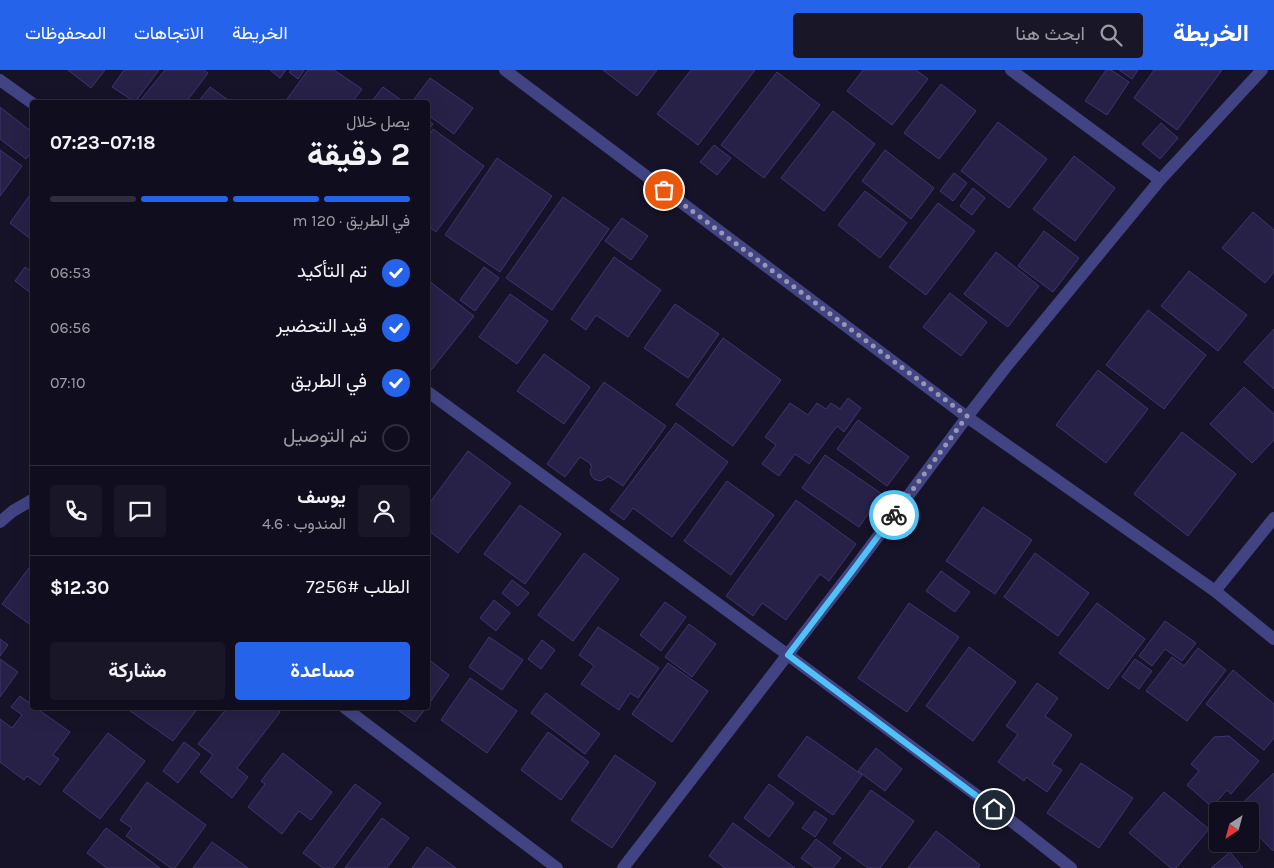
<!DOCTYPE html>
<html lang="ar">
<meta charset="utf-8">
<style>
body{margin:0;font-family:Karla,Vazirmatn,sans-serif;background:#191727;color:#f1f3f6;direction:rtl;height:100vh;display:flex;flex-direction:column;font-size:19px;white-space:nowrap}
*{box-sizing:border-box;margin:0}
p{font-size:16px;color:#9c9ca4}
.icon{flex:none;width:28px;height:28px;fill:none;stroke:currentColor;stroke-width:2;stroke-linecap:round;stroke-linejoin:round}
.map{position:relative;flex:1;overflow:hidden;direction:ltr}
.panel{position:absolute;left:30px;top:30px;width:400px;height:610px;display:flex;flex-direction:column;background:#100e1e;border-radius:5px;box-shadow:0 5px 20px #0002,0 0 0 1px #302e3c;direction:rtl}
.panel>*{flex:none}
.needle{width:32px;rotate:216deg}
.tools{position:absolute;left:1209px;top:732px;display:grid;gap:10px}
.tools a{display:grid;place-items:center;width:50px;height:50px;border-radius:5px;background:#100e1e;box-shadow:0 5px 20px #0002,0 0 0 1px #302e3c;font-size:25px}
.pin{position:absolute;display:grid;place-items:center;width:42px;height:42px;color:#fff;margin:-21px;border:2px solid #fff;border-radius:50%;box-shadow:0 1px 5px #0007}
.courier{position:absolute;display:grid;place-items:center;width:50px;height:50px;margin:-25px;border:4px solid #4fc3f7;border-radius:50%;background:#fff;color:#222;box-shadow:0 1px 6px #0007}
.head em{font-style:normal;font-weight:700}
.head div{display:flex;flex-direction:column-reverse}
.head{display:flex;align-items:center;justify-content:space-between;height:85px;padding:0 20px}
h1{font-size:32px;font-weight:700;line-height:38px}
.bar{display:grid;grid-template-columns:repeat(4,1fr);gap:8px 5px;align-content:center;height:60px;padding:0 20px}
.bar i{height:6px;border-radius:4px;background:#302e3c}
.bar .current{background:#2563eb}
.bar p{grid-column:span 4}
.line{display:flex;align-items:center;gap:12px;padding:0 20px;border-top:1px solid #302e3c}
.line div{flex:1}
.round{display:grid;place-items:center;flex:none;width:52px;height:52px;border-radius:5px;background:#191727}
ol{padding:0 20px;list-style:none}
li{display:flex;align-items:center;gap:15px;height:55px}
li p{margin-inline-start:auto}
li .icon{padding:5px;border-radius:50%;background:#2563eb;color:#fff;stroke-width:4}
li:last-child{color:#9c9ca4}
li i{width:28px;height:28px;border:2px solid #302e3c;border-radius:50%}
.button{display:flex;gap:10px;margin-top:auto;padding:10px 20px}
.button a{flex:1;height:58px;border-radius:5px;background:#2563eb;color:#fff;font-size:20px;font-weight:700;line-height:58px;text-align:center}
.button a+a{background:#191727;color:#f1f3f6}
header{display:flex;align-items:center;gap:30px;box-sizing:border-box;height:70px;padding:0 25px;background:#2563eb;color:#fff}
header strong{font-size:24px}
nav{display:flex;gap:28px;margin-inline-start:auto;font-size:18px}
.search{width:350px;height:45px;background:#191727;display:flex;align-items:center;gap:12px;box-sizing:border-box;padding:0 18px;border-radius:5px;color:#9c9ca4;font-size:19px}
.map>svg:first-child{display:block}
.building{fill:#272147;stroke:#3e3571}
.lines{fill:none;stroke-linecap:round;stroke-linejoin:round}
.minor{stroke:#424383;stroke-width:12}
.done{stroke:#9996b2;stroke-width:5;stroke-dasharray:0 9}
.route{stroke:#4fc3f7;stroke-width:6}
</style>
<header>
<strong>الخريطة</strong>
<div class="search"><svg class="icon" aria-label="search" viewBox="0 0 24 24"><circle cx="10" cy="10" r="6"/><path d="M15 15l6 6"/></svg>ابحث هنا</div>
<nav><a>الخريطة</a><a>الاتجاهات</a><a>المحفوظات</a></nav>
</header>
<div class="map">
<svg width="1274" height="798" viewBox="0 0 1274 798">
<rect width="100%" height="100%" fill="#161328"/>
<g class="building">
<polygon points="68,0 105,0 91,18"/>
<polygon points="124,0 159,0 135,32 112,17"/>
<polygon points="165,0 204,0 208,3 186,32 139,32"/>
<polygon points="270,0 286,0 280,8"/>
<polygon points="291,0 304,0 298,9 289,2"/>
<polygon points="308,0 334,0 362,19 352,32 285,32"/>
<polygon points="603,0 657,0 637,26"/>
<polygon points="691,0 755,0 698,75 657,44"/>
<polygon points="863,0 916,0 928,9 892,55 847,21"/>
<polygon points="1106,0 1111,0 1129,12 1107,45 1085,31"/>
<polygon points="1119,0 1138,0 1132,9"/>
<polygon points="1154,0 1222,0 1177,60 1134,28"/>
<polygon points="777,2 820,35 764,108 721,75"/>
<polygon points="430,8 473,38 454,64 428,45 428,32 412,32"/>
<polygon points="941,14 976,41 939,89 904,63"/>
<polygon points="210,17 231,32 198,32"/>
<polygon points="383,17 404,32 371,32"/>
<polygon points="0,37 32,62 32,81 26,89 0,69"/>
<polygon points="833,41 875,74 824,141 781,108"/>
<polygon points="428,50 433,54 428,61"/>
<polygon points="998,52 1047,89 1009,138 961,101"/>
<polygon points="1161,53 1178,68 1160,89 1142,74"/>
<polygon points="433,59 484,96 436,162 428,156 428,68"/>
<polygon points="714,75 731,88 717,105 700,92"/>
<polygon points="0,80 22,96 0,126"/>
<polygon points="885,80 934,118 911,149 862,111"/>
<polygon points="1074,86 1115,118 1075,171 1033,139"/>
<polygon points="497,88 552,126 500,202 445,165"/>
<polygon points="954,103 967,113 953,131 940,121"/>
<polygon points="973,118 985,128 972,145 960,136"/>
<polygon points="865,121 907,153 880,188 838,155"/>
<polygon points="32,122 32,170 10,153"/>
<polygon points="563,127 609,159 552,240 506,208"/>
<polygon points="938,133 975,161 926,225 889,197"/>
<polygon points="1253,142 1274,160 1274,202 1265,213 1222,178"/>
<polygon points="622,148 648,166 631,190 605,171"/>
<polygon points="1044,161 1079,188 1053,222 1018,196"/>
<polygon points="996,182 1039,216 1008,257 964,224"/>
<polygon points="614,187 661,220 628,267 596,245 586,260 571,249"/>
<polygon points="25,197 32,202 32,224 15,211"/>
<polygon points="484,197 499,208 475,241 460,230"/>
<polygon points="1189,201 1247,245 1218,281 1161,236"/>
<polygon points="428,210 474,246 428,304"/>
<polygon points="950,223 987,252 961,286 923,257"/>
<polygon points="510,224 548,251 517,294 479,267"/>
<polygon points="675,234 719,264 688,308 644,278"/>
<polygon points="1148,240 1206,285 1164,339 1106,295"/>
<polygon points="1274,259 1274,319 1244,292"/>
<polygon points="723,268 781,310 733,376 676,335"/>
<polygon points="544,284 590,317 564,354 517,321"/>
<polygon points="1098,300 1148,339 1106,393 1056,355"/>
<polygon points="604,312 666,356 623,416 608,406 605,409 600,411 594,409 591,405 590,399 592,397 590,395 591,394 580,387 565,407 547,394"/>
<polygon points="1244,317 1274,344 1274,370 1252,393 1210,354"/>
<polygon points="848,328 861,338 844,362 837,356 809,394 795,384 779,406 762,394 776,375 765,367 790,333 808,345 817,333 826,339 831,333 840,339"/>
<polygon points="858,350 909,387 887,416 837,379"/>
<polygon points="676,353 728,392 672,467 633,438 624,450 610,440"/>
<polygon points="1182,362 1236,404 1188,466 1134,424"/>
<polygon points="468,381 511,413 458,483 428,460 428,435"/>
<polygon points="825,385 882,424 859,457 802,418"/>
<polygon points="727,411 774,445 731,505 684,471"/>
<polygon points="796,430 856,474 829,511 820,504 786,550 762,533 753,546 726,526"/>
<polygon points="520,435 561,464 525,514 484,484"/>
<polygon points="983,437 1032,470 995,524 946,491"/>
<polygon points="584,483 619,509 573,571 538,545"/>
<polygon points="1035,483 1089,523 1058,566 1004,527"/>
<polygon points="32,494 32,556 2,534"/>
<polygon points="941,501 970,522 955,542 926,521"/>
<polygon points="512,510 529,523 518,536 502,523"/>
<polygon points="494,530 510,543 496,561 480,548"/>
<polygon points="665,532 686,547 661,581 640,565"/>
<polygon points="909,533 959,567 907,642 858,608"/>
<polygon points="1097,533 1145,569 1108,619 1059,583"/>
<polygon points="1165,551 1196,573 1182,591 1165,579 1152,596 1139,586"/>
<polygon points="689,554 716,574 692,607 665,587"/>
<polygon points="598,557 659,598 638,628 630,623 619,640 581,614 594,596 579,585"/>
<polygon points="489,567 523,590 502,620 469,597"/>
<polygon points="0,569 8,575 0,586"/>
<polygon points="542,570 555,580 541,599 528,589"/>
<polygon points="969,577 1016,612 973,671 926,636"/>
<polygon points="1198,578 1226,600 1187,651 1146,621 1172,587 1184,596"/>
<polygon points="0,589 18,602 0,627"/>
<polygon points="428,589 449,605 428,635"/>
<polygon points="1135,589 1152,601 1139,619 1122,607"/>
<polygon points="668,593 708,621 672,672 632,644"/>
<polygon points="1233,600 1274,634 1274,668 1264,680 1206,634"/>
<polygon points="470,608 517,641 487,683 441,650"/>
<polygon points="1037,613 1058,628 1045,646 1072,665 1052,694 1062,700 1047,722 1026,707 1024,711 998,692 1018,664 1006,656"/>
<polygon points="546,623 600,664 585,684 531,643"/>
<polygon points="20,626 32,635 32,638 36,638 70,662 53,685 59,689 40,715 27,706 24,710 0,692 0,649 12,658 22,645 11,637"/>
<polygon points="126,638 198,638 173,671"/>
<polygon points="227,638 274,638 280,642 237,698 248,707 232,728 200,702 213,685 198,674"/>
<polygon points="395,638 426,638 415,652"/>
<polygon points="548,662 589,692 561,730 521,700"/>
<polygon points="108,663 145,691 100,749 63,721"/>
<polygon points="807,666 862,705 833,745 778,706"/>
<polygon points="1229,666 1259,691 1231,724 1227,720 1212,737 1187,715 1199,701 1191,694 1214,667"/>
<polygon points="184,672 200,684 178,713 163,701"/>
<polygon points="876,678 902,699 885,721 858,701"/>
<polygon points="283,683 332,722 311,750 299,741 282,764 248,737 265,714 261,711"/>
<polygon points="615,685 656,713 612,778 571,750"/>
<polygon points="1081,693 1133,728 1099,778 1047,743"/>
<polygon points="1274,703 1274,779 1273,781 1250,757 1250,741 1234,741"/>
<polygon points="147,712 206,755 175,798 171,798 126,766 132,758 120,750"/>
<polygon points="355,714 381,733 333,798 323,798 303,783"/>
<polygon points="769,714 794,733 769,767 744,748"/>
<polygon points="871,720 914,751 880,798 868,798 833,773"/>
<polygon points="1164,722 1209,759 1176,798 1171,798 1129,763"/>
<polygon points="815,741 827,749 815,767 802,758"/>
<polygon points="382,748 409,768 387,798 345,798"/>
<polygon points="733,753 795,798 725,798 709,786"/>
<polygon points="106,758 160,798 107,798 87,783"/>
<polygon points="936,761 980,795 978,798 908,798"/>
<polygon points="816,769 841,788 833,798 815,798 801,788"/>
<polygon points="212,772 248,798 193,798"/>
<polygon points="427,777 456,798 412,798"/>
<polygon points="1230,782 1243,798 1211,798"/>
</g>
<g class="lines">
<g class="minor">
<polyline points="505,0 967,347 1215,521 1274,569"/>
<polyline points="1011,0 1160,110"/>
<polyline points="0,10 32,33"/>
<polyline points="428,322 788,585 1010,750 1071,798"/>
<polyline points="0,452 13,441 32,430"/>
<polyline points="1215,521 1274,448"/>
<polyline points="345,638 557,798"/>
<polyline points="623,798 853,500 967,347 1006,297 1160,110 1262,0"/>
</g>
</g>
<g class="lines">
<polyline class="done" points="664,120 967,346 894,445"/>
<polyline class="route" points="894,445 853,500 788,585 994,739"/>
</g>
</svg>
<div class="tools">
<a><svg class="needle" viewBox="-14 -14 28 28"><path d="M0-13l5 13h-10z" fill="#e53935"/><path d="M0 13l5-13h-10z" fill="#9c9ca4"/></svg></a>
</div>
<div class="pin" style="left:664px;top:120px;background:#ea580c"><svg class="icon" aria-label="bag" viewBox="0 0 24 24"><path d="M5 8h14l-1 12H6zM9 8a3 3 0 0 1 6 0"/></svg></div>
<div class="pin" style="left:994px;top:739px;background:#1f2937"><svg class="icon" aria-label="home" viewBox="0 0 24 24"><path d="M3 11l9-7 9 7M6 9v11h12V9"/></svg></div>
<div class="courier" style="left:894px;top:445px"><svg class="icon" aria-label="bike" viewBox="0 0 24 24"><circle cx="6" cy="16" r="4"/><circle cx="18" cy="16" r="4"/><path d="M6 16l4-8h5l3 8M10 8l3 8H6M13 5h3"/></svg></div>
<section class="panel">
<div class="head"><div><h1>2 دقيقة</h1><p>يصل خلال</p></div><em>07:18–07:23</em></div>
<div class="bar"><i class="current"></i><i class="current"></i><i class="current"></i><i></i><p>في الطريق · 120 m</p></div>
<ol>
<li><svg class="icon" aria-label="check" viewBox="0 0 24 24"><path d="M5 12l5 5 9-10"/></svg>تم التأكيد<p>06:53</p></li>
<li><svg class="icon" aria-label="check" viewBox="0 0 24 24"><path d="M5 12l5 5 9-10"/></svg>قيد التحضير<p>06:56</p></li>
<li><svg class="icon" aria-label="check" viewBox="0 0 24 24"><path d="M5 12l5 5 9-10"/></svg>في الطريق<p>07:10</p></li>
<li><i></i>تم التوصيل</li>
</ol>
<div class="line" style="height:90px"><a class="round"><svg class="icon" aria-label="person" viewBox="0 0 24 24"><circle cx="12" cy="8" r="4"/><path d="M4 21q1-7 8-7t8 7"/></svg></a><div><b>يوسف</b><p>المندوب · 4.6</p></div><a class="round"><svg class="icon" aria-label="chat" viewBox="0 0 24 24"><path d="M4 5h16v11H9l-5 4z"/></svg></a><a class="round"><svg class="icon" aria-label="phone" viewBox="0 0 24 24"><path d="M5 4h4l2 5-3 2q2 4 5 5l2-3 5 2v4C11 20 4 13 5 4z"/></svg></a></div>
<div class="line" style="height:65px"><div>الطلب #7256</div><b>$12.30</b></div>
<div class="button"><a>مساعدة</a><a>مشاركة</a></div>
</section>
</div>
